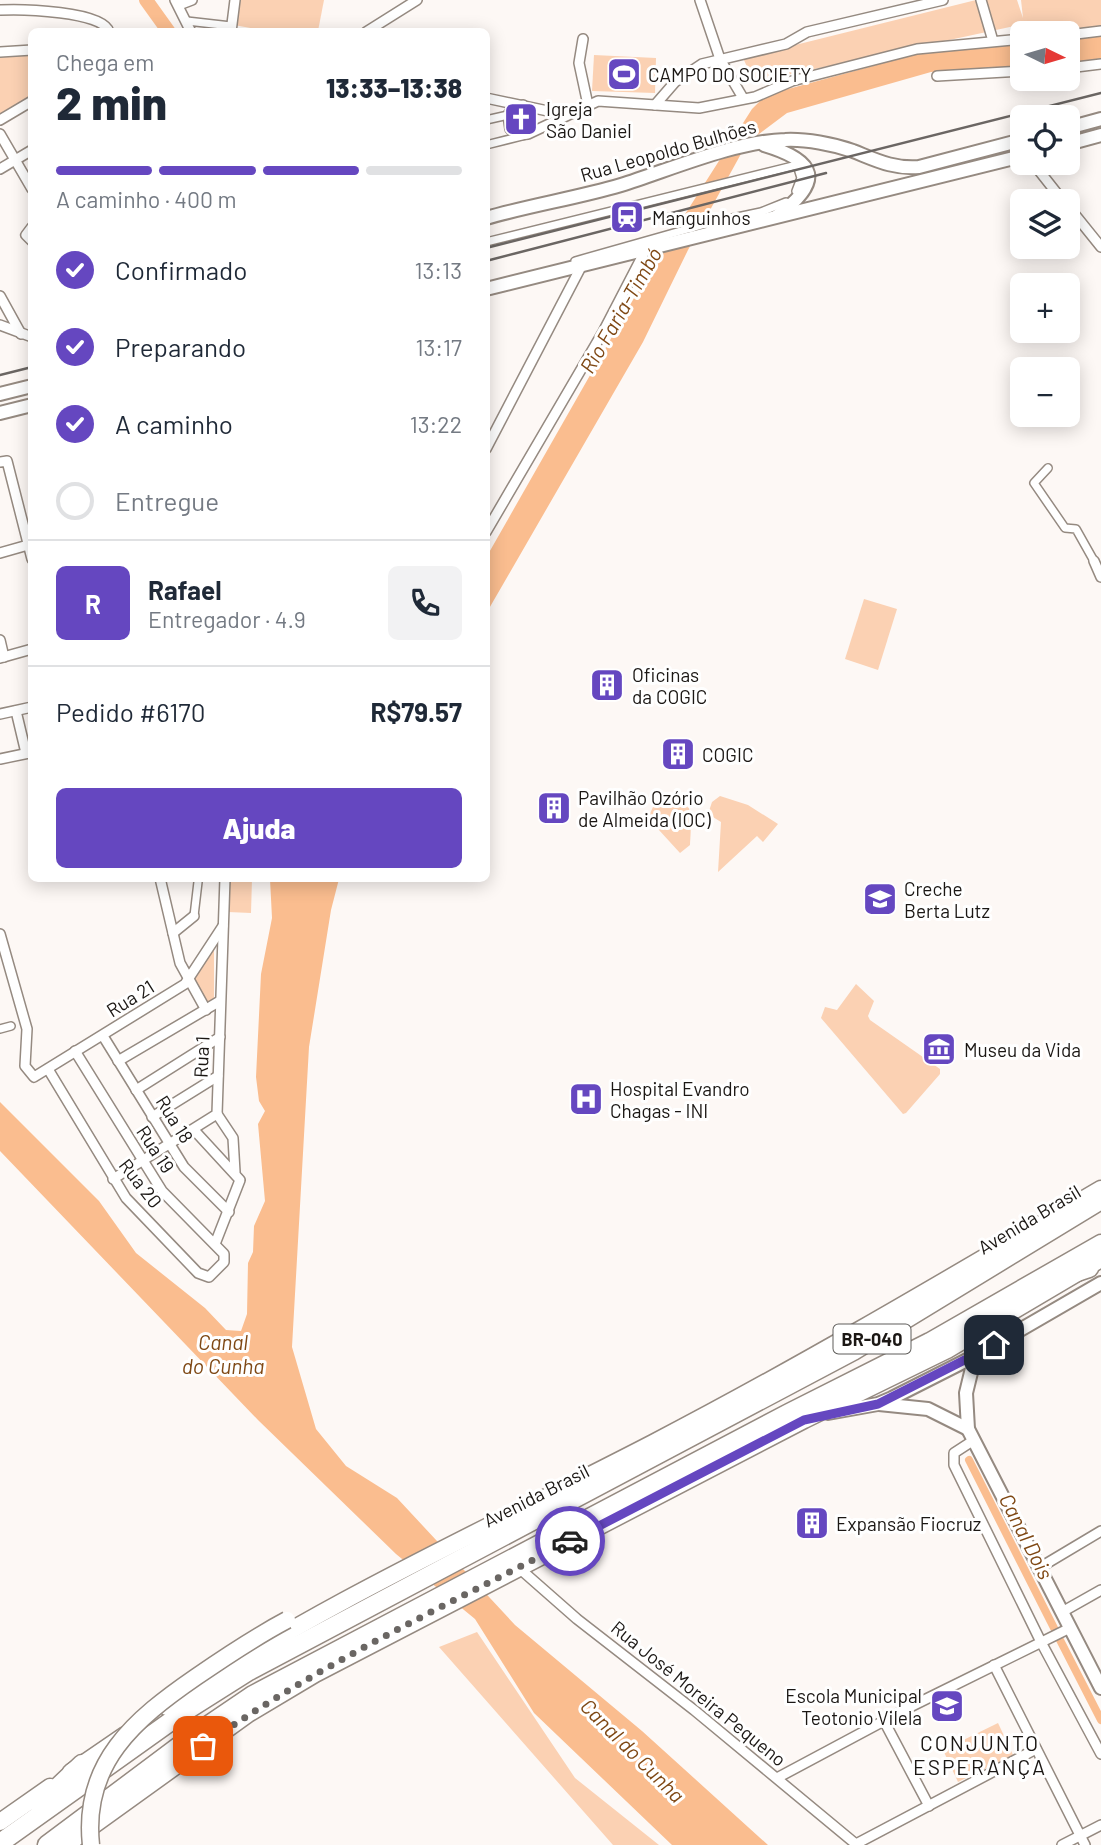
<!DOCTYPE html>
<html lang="pt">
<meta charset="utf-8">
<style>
body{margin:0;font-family:Barlow,sans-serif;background:#f2f2f3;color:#1f2937;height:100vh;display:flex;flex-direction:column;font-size:26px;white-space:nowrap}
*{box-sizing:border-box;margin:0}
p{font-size:23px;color:#747a83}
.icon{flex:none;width:38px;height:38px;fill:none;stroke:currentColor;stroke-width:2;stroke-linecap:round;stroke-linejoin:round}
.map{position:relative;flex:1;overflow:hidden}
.drawer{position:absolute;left:28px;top:28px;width:462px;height:854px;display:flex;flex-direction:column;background:#fff;border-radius:10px;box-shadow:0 4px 18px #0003}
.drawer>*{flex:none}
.needle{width:46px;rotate:95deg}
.buttons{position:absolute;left:1010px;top:21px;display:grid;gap:14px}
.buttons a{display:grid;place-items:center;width:70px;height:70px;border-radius:10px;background:#fff;box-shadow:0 4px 18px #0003;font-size:35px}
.pin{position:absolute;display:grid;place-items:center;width:60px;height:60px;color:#fff;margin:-30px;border-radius:14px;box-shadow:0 4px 10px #0006}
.courier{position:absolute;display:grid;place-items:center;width:70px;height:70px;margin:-35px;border:5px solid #6547c0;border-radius:50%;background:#fff;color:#222;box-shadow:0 2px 9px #0007}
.headline em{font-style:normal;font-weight:800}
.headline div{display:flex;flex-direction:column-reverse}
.headline{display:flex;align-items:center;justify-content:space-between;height:119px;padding:0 28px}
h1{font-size:46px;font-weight:800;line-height:52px}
.bar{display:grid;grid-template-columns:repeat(4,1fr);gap:10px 7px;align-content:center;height:84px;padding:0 28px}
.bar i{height:9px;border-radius:5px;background:#e0e1e3}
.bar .on{background:#6547c0}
.bar p{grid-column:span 4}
.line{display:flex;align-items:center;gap:18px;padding:0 28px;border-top:2px solid #e0e1e3}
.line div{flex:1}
.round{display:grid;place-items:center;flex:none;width:74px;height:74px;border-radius:10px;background:#f2f2f3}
ol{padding:0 28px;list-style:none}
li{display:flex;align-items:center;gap:21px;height:77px}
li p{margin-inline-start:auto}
li .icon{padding:7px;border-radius:50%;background:#6547c0;color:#fff;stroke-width:4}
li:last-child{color:#747a83}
li i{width:38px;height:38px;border:4px solid #e0e1e3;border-radius:50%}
.action{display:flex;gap:14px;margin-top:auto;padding:14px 28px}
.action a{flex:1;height:80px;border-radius:10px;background:#6547c0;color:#fff;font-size:28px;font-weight:800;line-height:80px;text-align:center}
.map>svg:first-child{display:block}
.green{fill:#fbd1b3}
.water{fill:#fabd8f}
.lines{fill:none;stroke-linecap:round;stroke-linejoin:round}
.canal{stroke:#fabd8f;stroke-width:8}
.river{stroke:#fabd8f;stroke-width:14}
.pedestrian-casing{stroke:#958a81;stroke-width:10}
.minor-casing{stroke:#958a81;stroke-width:12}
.tertiary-casing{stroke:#958a81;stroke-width:16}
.secondary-casing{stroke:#958a81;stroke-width:16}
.trunk-casing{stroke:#958a81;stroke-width:19}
.motorway-casing{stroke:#958a81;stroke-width:21}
.pedestrian{stroke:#fff;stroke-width:7}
.minor{stroke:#fff;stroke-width:9}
.tertiary{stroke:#fff;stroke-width:12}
.secondary{stroke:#fff;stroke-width:12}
.trunk{stroke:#fff;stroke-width:16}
.motorway{stroke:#fff;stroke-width:18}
.rail{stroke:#6b6663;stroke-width:2.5}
.trunk-bridge-casing{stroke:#958a81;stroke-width:19;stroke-linecap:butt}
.trunk-bridge{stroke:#fff;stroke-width:16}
.done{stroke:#6a6663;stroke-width:7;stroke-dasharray:0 12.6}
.route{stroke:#6547c0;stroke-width:9}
.labels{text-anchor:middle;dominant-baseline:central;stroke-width:6;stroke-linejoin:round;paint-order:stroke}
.shield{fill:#fff;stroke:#5f5d5a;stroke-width:2}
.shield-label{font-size:18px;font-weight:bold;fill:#1b1714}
.poi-label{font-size:19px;fill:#1b1714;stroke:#fff;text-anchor:start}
.street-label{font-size:19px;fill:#1b1714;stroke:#fff}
.water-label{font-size:21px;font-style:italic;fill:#7f4814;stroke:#fff}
.neighbourhood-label{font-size:21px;letter-spacing:2px;fill:#1b1714;stroke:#fff}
</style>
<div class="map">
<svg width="1101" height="1845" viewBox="0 0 1101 1845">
<rect width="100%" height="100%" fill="#fdf8f5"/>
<g class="green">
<polygon points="239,0 324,0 318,31 268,31 234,25"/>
<polygon points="976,0 1017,0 1023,18 1021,0 1101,0 1101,26 1026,33 1024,24 754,82 743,58"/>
<polygon points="31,53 31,97 0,116 0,55"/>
<polygon points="594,55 656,58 655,93 592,91"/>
<polygon points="864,599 897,609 878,670 845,659"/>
<path d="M682 796C693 804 691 831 690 845L680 853 648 818 653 807Z"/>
<polygon points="720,796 748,805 778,824 763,842 757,836 718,872 721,822 708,814 712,802"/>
<polygon points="229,879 252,879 251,913 228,912"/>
<polygon points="214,946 214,998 208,1003 194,977"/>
<polygon points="856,984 874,1001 868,1016 870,1020 940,1069 940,1074 906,1113 903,1114 821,1018 825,1007 837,1010"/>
<polygon points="477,1632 575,1778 659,1845 613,1845 439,1647"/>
<polygon points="998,1723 1013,1755 958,1782 943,1750"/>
</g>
<g class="water">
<polygon points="1101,35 1101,61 1068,64 1068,41"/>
<polygon points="1022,44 1022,67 931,72 787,113 747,143 688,250 643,342 487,612 487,556 654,263 752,109 766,95 928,51"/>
<polygon points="270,879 339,879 331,910 309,1047 292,1347 316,1429 346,1466 397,1498 515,1625 642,1731 768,1845 672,1845 534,1713 475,1619 396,1554 258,1420 0,1151 0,1102 99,1201 136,1253 205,1308 226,1330 241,1331 247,1314 248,1263 253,1252 254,1226 265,1201 258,1124 265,1111 259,1101 256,1077 261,974 272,918"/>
</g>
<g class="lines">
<g class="canal">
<polyline points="969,1460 1054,1628"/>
<polyline points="1060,1640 1101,1720"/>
</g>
<polyline class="river" points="146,0 169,32"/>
<g class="pedestrian-casing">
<g id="pedestrian">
<polyline points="187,21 231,26"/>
<polyline points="486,120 508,115"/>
<polyline points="486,145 526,135"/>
<polyline points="486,242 797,165 801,178 796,191"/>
<polyline points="575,261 709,223 761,212 786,202"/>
<polyline points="1048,468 1034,483 1065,528 1076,529 1094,561"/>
<polyline points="194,916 198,882"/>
<polyline points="0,1029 11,1026"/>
</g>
</g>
<g class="minor-casing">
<g id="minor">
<polyline points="175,0 191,32"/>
<polyline points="700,0 720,59 743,98"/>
<polyline points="981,0 993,41"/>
<polyline points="179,5 192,0"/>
<path d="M0 10C20 9 104 11 109 32"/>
<polyline points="231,32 235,0"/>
<polyline points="366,32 417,0"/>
<polyline points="1068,35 1101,31"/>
<polyline points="583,39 579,63 588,105"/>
<polyline points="0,52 32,50"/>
<polyline points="1068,68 1101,64"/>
<polyline points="937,76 1022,71"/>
<polyline points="486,98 567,115"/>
<polyline points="523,105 512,108 508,115 510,129 518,135 528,134 598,101 699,108 755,97 792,81 917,49 1022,39"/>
<polyline points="655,105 675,82 702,64 786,44 807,32 943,0"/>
<polyline points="0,120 32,101"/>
<polyline points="0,134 32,189"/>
<polyline points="1033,163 1063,201"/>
<polyline points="0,169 32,150"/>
<polyline points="1068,206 1101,247"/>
<polyline points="32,227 26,235 32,241"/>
<polyline points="0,296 21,334"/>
<polyline points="0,325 32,337"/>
<polyline points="486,449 582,265"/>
<polyline points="0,462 7,461 32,559"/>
<polyline points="486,532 603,332 645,251"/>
<polyline points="0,553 28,545"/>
<polyline points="1094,561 1101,577"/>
<polyline points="0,640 4,657"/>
<polyline points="0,658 32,649"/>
<polyline points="16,711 26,753"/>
<polyline points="0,714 32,707"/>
<polyline points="0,759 29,753"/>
<polyline points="160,878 180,963 206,1010"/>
<polyline points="173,933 194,916"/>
<polyline points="0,934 27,1029 25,1066 34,1077 185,984 223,926"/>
<polyline points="103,1036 184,1167 229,1212"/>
<polyline points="118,1061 220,1001"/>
<polyline points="48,1069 126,1198 198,1273 209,1277 224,1262 224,1254 162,1191 75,1051"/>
<polyline points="136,1090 220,1037"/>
<polyline points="217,1114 233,1138 235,1172"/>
<polyline points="152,1117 218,1076"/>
<polyline points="194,1130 240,1180 215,1244"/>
<polyline points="113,1179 217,1114 225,878"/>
<polyline points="974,1440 954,1453 954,1465 1041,1642 1101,1754"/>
<polyline points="519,1568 577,1619 694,1710 857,1845"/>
<polyline points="1039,1568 1101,1531"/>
<polyline points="1062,1612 1101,1590"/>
<polyline points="994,1665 1085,1845"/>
<polyline points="884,1721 929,1806"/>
<polyline points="777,1778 908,1708 1070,1628"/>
<polyline points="856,1844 1036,1749"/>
<polyline points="1062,1845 1101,1825"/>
</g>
</g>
<g class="tertiary-casing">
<g id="tertiary">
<polyline points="975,1356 966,1393 968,1429 1101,1688"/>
<polyline points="879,1404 928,1409 968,1429"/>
<polyline points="828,1413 878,1404 892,1398 975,1356 1101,1283"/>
</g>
</g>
<g class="secondary-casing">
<g id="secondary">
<polyline points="1068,128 1101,119"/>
<polyline points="1068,144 1101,135"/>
<path d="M764 145C817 161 824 181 777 216"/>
<path d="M486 218C531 205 577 198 621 185 669 170 736 141 785 140 806 139 833 144 853 151 876 160 893 169 919 167L1022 140"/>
<polyline points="486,289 1022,156"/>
<polyline points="0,394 32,386"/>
<polyline points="0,413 32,405"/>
</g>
</g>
<g class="trunk-casing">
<g id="trunk">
<path d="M167 1707C319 1604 489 1528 653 1443 805 1364 953 1276 1101 1189"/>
<polyline points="71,1772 125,1735"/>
<polyline points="0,1822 50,1787"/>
<polyline points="66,1845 248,1714 315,1674 804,1420 947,1350 1101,1259"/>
</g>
</g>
<g class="motorway-casing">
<g id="motorway">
<polyline points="1062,1277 1089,1268"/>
<polyline points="39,1805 82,1764"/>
<polyline points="0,1843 181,1714 249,1671 853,1351 1101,1200"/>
<polyline points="47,1845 194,1735 253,1695 789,1413 930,1342 1101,1244"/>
</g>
</g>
<use href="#pedestrian" class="pedestrian"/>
<use href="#minor" class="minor"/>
<use href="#tertiary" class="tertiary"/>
<use href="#secondary" class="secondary"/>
<use href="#trunk" class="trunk"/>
<use href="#motorway" class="motorway"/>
<g class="rail">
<polyline points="486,248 1101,93"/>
<polyline points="486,261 826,173"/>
<polyline points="0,375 32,367"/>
</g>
<g class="trunk-bridge-casing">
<path id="trunk-bridge" d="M91 1845C82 1763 135 1719 196 1677 225 1657 255 1637 287 1620"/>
</g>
<use href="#trunk-bridge" class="trunk-bridge"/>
</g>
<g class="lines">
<path class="done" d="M203 1746C317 1665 445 1606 570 1541"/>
<polyline class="route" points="570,1541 804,1420 878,1404 994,1345"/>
</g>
<defs>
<g id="stadium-square" transform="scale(1.75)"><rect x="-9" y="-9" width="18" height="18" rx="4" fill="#6547c0" stroke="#fff"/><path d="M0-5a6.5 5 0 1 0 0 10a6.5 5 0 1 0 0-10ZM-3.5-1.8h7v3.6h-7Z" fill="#fff"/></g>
<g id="church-square" transform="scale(1.75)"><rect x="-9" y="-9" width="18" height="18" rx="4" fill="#6547c0" stroke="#fff"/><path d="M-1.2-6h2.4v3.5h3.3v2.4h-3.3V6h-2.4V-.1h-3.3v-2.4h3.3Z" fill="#fff"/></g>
<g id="station-square" transform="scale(1.75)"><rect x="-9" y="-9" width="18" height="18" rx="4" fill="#6547c0" stroke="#fff"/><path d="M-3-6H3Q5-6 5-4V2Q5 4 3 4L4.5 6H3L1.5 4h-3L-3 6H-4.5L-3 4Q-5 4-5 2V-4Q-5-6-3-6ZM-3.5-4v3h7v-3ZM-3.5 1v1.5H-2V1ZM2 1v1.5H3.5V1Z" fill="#fff"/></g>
<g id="building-square" transform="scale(1.75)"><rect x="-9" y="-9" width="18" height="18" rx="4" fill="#6547c0" stroke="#fff"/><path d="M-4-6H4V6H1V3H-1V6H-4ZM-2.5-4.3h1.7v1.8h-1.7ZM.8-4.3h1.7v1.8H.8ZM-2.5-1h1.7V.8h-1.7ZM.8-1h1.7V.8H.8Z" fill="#fff"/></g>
<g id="school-square" transform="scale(1.75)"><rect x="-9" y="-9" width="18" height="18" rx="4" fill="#6547c0" stroke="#fff"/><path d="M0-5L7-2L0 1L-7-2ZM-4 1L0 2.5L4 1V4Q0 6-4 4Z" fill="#fff"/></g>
<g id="museum-square" transform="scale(1.75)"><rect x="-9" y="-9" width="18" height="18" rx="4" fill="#6547c0" stroke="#fff"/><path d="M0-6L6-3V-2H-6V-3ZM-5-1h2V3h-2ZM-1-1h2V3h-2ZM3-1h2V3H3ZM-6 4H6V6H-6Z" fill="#fff"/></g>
<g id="hospital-square" transform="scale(1.75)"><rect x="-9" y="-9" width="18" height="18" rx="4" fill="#6547c0" stroke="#fff"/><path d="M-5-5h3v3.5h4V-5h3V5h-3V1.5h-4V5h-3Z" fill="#fff"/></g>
</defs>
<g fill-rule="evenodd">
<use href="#stadium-square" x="624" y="74"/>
<use href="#church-square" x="521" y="119"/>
<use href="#station-square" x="627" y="217"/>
<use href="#building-square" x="607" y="685"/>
<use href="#building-square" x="678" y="754"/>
<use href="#building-square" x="554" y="808"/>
<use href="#school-square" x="880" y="899"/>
<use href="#museum-square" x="939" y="1049"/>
<use href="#hospital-square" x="586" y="1099"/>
<use href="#building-square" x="812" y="1523"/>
<use href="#school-square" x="947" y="1706"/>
</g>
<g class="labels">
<rect class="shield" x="833.5" y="1324.5" width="77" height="29" rx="5"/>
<g class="shield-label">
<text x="872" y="1339">BR-040</text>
</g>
<g class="poi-label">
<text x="648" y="74">CAMPO DO SOCIETY</text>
<text x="546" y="108">Igreja<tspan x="546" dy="22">São Daniel</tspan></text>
<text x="652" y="217">Manguinhos</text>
<text x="632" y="674">Oficinas<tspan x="632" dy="22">da COGIC</tspan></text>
<text x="702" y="754">COGIC</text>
<text x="578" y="797">Pavilhão Ozório<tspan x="578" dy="22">de Almeida (IOC)</tspan></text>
<text x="904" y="888">Creche<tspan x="904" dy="22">Berta Lutz</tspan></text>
<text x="964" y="1049">Museu da Vida</text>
<text x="610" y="1088">Hospital Evandro<tspan x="610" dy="22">Chagas - INI</tspan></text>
<text x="836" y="1523">Expansão Fiocruz</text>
<text x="922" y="1695" text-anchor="end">Escola Municipal<tspan x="922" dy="22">Teotonio Vilela</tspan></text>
</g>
<g class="street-label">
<text transform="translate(668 150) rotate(-16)">Rua Leopoldo Bulhões</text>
<text transform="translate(130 998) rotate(-32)">Rua 21</text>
<text transform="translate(201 1057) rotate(-87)">Rua 1</text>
<text transform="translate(175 1119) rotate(58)">Rua 18</text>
<text transform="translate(156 1149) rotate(57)">Rua 19</text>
<text transform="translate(141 1183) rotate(52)">Rua 20</text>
<text transform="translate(1029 1219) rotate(-31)">Avenida Brasil</text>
<text transform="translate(536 1495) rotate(-27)">Avenida Brasil</text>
<text transform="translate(699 1693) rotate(39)">Rua José Moreira Pequeno</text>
</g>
<g class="water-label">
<text transform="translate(620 310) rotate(-60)">Rio Faria-Timbó</text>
<text x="223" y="1341">Canal<tspan x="223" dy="24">do Cunha</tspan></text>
<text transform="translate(1027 1536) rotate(63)">Canal Dois</text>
<text transform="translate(633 1750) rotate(45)">Canal do Cunha</text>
</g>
<g class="neighbourhood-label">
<text x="980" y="1742">CONJUNTO<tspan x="980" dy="24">ESPERANÇA</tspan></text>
</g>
</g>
</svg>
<div class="buttons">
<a><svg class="needle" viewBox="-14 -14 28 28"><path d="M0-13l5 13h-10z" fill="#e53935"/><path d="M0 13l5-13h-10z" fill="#747a83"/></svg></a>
<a><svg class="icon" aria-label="locate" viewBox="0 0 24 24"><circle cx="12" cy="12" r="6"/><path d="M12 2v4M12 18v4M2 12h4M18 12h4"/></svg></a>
<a><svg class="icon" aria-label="layers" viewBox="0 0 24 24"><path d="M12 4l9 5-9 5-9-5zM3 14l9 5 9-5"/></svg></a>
<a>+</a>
<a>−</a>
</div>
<div class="pin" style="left:203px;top:1746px;background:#ea580c"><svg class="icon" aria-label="bag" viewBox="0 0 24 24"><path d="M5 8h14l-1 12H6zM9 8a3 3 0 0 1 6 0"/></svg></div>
<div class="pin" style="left:994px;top:1345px;background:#1f2937"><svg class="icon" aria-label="home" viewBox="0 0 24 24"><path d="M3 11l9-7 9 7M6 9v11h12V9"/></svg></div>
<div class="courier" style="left:570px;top:1541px"><svg class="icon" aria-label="car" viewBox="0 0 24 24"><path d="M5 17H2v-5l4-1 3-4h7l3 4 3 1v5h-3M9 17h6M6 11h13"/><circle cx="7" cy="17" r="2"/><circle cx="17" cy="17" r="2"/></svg></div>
<section class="drawer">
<div class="headline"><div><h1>2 min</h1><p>Chega em</p></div><em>13:33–13:38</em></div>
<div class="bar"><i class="on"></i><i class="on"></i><i class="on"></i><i></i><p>A caminho · 400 m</p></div>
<ol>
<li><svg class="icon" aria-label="check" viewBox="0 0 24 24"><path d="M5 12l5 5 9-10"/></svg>Confirmado<p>13:13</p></li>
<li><svg class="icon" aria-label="check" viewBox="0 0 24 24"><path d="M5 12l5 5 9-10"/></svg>Preparando<p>13:17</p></li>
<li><svg class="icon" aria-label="check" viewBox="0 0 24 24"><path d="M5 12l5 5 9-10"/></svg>A caminho<p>13:22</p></li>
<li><i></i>Entregue</li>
</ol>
<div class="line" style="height:126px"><b class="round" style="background:#6547c0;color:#fff">R</b><div><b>Rafael</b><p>Entregador · 4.9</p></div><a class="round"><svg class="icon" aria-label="phone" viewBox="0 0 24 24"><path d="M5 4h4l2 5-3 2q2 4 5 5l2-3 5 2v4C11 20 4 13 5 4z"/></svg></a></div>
<div class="line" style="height:91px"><div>Pedido #6170</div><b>R$79.57</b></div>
<div class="action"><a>Ajuda</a></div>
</section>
</div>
